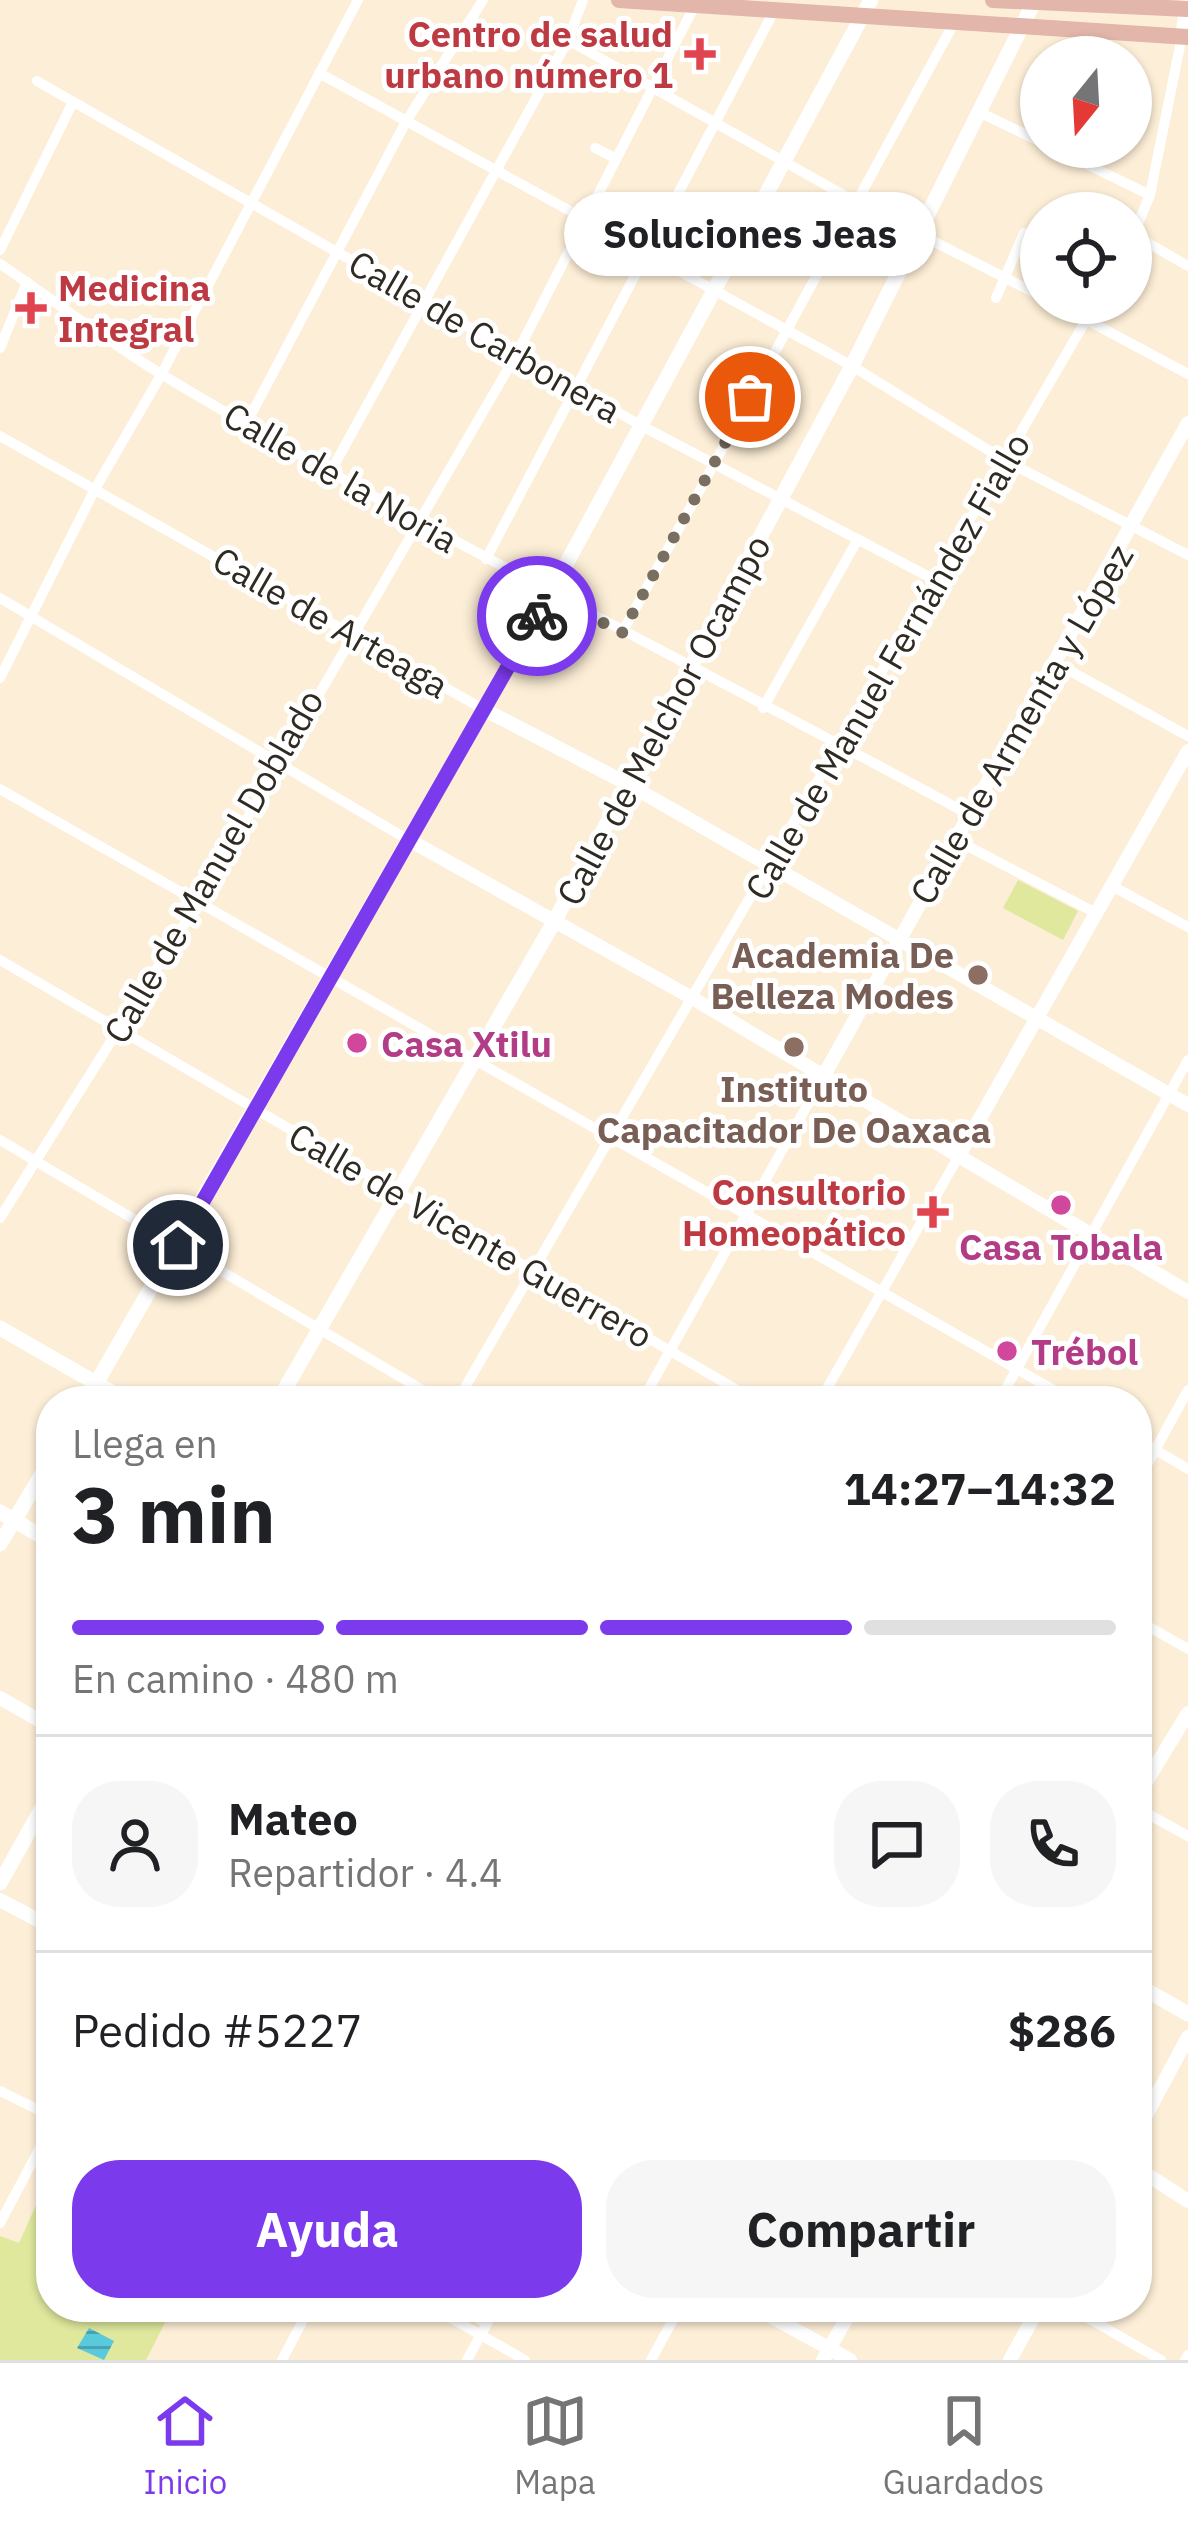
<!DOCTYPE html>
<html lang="es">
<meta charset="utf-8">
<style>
body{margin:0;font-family:"IBM Plex Sans",sans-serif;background:#f6f6f6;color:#202124;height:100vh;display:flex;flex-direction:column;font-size:45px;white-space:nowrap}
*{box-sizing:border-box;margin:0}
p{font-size:39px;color:#757577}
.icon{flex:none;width:66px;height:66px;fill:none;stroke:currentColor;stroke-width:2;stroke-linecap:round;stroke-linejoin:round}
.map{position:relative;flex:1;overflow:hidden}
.drawer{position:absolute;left:36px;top:1386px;width:1116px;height:936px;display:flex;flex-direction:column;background:#fff;border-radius:48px;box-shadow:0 3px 9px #0004}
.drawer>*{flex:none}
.needle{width:78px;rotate:198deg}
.controls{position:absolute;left:1020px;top:36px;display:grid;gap:24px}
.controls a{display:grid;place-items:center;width:132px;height:132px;border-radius:50%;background:#fff;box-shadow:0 3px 9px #0004;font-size:60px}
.pin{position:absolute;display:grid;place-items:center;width:102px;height:102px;color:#fff;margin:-51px;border:6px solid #fff;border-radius:50%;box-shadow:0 3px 12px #0007}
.courier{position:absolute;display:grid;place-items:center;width:120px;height:120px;margin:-60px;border:9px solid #7c3aed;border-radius:50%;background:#fff;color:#222;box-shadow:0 3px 15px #0007}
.bubble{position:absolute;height:84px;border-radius:42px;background:#fff;box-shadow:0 3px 9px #0004;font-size:39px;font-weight:700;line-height:84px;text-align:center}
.summary em{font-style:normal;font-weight:700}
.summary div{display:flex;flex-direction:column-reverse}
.summary{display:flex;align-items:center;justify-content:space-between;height:204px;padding:0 36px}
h1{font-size:78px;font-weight:700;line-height:90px}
.bar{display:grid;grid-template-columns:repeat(4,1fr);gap:18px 12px;align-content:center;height:144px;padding:0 36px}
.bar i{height:15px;border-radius:9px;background:#e0e0e0}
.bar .current{background:#7c3aed}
.bar p{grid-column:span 4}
.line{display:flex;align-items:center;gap:30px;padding:0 36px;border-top:3px solid #e0e0e0}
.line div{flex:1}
.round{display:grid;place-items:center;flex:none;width:126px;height:126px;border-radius:48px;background:#f6f6f6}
.primary-button{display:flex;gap:24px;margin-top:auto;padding:24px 36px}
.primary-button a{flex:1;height:138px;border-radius:48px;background:#7c3aed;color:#fff;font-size:48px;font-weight:700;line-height:138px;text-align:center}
.primary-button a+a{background:#f6f6f6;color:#202124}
.dock{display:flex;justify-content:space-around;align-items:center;height:168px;border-top:3px solid #e0e0e0;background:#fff;font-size:33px;color:#757577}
.dock a{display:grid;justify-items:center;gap:6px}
.dock .current{color:#7c3aed}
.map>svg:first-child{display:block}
.green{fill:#dfe89d}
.water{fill:url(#water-rules)}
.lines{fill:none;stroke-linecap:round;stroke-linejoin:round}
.minor{stroke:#fff;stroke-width:10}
.tertiary{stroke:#fff;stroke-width:14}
.secondary{stroke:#fff;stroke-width:15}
.primary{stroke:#e2b6aa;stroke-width:16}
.done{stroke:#786f61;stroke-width:12;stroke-dasharray:0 21.6}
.route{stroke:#7c3aed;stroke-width:15}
.health-dot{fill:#e0444e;stroke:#fff;stroke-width:4.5}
.education-dot{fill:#8d6e63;stroke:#fff;stroke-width:4.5}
.hotel-dot{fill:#d1479c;stroke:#fff;stroke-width:4.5}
.labels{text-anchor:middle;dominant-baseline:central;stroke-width:10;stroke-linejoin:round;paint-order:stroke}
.health-label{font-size:36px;font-weight:bold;fill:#be3a42;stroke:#fff;text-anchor:end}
.street-label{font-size:36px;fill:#302b22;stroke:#fff}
.education-label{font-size:36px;font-weight:bold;fill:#785e54;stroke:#fff;text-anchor:end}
.hotel-label{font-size:36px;font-weight:bold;fill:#b23c85;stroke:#fff;text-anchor:start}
</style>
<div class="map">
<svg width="1188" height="2360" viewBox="0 0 1188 2360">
<defs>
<pattern id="water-rules" width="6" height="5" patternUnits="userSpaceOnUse" patternTransform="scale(3)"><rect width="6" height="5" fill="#59c9dc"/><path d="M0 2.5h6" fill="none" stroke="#4aa3b2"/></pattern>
</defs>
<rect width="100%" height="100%" fill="#fdeed7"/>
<g class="green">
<polygon points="1018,880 1078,911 1063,940 1003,908"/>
<polygon points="51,2172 51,2307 173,2307 146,2360 0,2360 0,2236 19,2243"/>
</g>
<polygon class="water" points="89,2328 114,2341 104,2360 77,2348"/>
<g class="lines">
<g class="minor">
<polyline points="568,40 856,202 1041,296"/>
<polyline points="319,73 852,366 1006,461 1188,555"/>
<polyline points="37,81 642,426 937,581"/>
<polyline points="979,112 1041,142"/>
<polyline points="1051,147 1150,195"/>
<polyline points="595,148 615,158"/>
<polyline points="1134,235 1188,266"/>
<polyline points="1131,241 1150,195 1182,36"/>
<polyline points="0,250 73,102"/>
<path d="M0 264C55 301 109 343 166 377 428 534 701 668 968 814"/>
<polyline points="996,298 1024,233"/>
<polyline points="1055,303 1188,374"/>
<polyline points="0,348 27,282"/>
<polyline points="246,424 407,120 483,0"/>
<polyline points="0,436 483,709"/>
<polyline points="331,471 568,40 583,0"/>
<polyline points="486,559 775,9"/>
<polyline points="0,598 410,841"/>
<polyline points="622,633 954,23"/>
<polyline points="1054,662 1188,736"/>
<polyline points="0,678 95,489 161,375 358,0"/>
<polyline points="763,708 858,539"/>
<polyline points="0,789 1073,1401"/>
<polyline points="954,839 1096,913"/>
<polyline points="1112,886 1188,927"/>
<polyline points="0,960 756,1401"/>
<polyline points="0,1140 441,1401"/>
<polyline points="0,1218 199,901 516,355 695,5"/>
<polyline points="457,1401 1096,303"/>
<polyline points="642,1401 823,1077"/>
<polyline points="820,1401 957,1159"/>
<polyline points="999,1401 1188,1060"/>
<polyline points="1137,1439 1188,1469"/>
<polyline points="1137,1483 1188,1390"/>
<polyline points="1137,1620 1188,1649"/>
<polyline points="1137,1808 1188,1836"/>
<polyline points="0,2091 51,2116"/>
<polyline points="0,2223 51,2127"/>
<polyline points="431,2307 525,2360"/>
<polyline points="458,2307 487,2323"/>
<polyline points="1069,2307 1161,2360"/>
<polyline points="282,2360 310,2307"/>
<polyline points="467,2360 496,2307"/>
<polyline points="651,2360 680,2307"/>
<polyline points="1185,2360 1188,2355"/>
</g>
<g class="tertiary">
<polyline points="1182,36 1188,0"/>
<polyline points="483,709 626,783 1188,1105"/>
<polyline points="411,841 694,999 1188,1292"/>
<polyline points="823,1077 1188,423"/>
<polyline points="957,1159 1188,751"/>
<polyline points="0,1698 51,1727"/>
<polyline points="1137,1797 1188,1713"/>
<polyline points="0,1900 51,1927"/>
<polyline points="1137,2132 1188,2037"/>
<polyline points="1137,2168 1188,2201"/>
<polyline points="754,2307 850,2360"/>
<polyline points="823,2360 853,2307"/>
<polyline points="1010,2360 1039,2307"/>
</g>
<g class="secondary">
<polyline points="0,1328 127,1401"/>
<polyline points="86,1401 550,594 871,0"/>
<polyline points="278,1401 554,922 852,366 1033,4"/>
<polyline points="0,1512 51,1542"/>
<polyline points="0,1544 51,1459"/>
<polyline points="0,1883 51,1792"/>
<polyline points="1137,1985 1188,2014"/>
</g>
<g class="primary">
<polyline points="619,0 1188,37"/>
<polyline points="993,0 1188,9"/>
</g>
</g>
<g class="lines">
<polyline class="done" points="537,616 550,594 622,633 750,397"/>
<polyline class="route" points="178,1245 537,616"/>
</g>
<g class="health-dot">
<path d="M694 36h12v12h12v12h-12v12h-12v-12h-12v-12h12z"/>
<path d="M25 290h12v12h12v12h-12v12h-12v-12h-12v-12h12z"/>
<path d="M927 1194h12v12h12v12h-12v12h-12v-12h-12v-12h12z"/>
</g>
<g class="education-dot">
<circle cx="978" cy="975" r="12"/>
<circle cx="794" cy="1047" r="12"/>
</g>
<g class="hotel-dot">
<circle cx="357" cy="1043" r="12"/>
<circle cx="1061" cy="1205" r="12"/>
<circle cx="1007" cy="1351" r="12"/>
</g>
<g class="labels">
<g class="health-label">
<text x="673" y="33">Centro de salud<tspan x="673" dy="41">urbano número 1</tspan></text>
<text x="58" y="287" text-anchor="start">Medicina<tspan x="58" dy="41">Integral</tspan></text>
<text x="906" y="1191">Consultorio<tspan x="906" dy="41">Homeopático</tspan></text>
</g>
<g class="street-label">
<text transform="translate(485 336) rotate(30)">Calle de Carbonera</text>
<text transform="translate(341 477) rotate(30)">Calle de la Noria</text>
<text transform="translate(331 622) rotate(30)">Calle de Arteaga</text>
<text transform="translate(887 666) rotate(-60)">Calle de Manuel Fernández Fiallo</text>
<text transform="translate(663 720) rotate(-62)">Calle de Melchor Ocampo</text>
<text transform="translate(1021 724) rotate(-60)">Calle de Armenta y López</text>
<text transform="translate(213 866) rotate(-60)">Calle de Manuel Doblado</text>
<text transform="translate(471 1235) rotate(30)">Calle de Vicente Guerrero</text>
</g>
<g class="education-label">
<text x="954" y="954">Academia De<tspan x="954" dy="41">Belleza Modes</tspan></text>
<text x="794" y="1088" text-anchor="middle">Instituto<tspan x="794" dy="41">Capacitador De Oaxaca</tspan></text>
</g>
<g class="hotel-label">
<text x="381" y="1043">Casa Xtilu</text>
<text x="1061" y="1246" text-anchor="middle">Casa Tobala</text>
<text x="1031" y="1351">Trébol</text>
</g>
</g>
</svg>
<div class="controls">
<a><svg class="needle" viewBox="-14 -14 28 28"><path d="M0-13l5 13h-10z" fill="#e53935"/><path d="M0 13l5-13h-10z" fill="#757577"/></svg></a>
<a><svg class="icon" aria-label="locate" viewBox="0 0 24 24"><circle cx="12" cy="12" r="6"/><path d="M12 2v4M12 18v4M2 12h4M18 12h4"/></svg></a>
</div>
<div class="pin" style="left:750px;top:397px;background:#ea580c"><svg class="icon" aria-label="bag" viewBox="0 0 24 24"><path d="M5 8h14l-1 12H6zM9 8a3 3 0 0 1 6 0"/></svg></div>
<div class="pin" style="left:178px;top:1245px;background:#1f2937"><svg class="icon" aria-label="home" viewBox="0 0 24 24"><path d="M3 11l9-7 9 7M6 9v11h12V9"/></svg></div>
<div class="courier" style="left:537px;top:616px"><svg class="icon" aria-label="bike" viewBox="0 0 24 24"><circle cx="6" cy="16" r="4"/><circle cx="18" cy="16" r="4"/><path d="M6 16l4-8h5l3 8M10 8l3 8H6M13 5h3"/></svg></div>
<div class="bubble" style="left:564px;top:192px;width:372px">Soluciones Jeas</div>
<section class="drawer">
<div class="summary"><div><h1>3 min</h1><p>Llega en</p></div><em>14:27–14:32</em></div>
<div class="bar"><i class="current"></i><i class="current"></i><i class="current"></i><i></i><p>En camino · 480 m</p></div>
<div class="line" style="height:216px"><a class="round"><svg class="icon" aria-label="person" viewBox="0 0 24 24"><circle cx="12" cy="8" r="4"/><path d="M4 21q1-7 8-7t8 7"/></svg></a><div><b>Mateo</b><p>Repartidor · 4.4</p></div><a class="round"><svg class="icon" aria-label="chat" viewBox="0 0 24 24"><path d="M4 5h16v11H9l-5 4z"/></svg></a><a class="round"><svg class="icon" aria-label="phone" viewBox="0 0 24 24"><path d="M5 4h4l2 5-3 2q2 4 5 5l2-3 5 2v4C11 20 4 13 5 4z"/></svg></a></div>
<div class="line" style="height:156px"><div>Pedido #5227</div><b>$286</b></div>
<div class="primary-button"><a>Ayuda</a><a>Compartir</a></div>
</section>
</div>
<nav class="dock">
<a class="current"><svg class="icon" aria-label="home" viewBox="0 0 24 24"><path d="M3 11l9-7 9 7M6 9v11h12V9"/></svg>Inicio</a>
<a><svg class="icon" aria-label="map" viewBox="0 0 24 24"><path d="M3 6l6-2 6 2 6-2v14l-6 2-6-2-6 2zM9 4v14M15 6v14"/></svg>Mapa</a>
<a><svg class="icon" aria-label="saved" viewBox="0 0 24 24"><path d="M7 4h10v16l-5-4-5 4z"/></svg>Guardados</a>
</nav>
